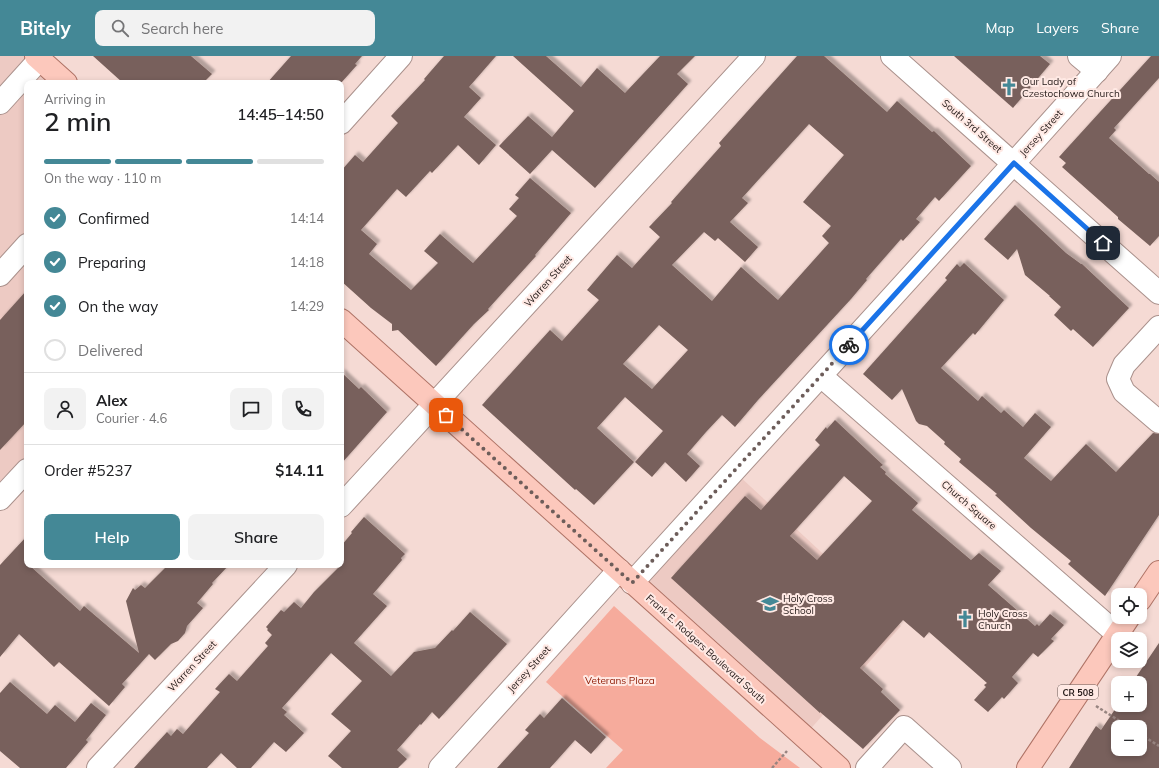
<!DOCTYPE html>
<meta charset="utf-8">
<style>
body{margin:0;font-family:Mulish,sans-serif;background:#f2f2f2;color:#202124;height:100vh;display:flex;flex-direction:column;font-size:15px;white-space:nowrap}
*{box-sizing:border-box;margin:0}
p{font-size:13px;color:#757577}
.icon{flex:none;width:22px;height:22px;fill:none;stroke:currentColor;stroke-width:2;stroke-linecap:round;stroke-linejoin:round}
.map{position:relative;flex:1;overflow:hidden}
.details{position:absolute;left:24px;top:24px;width:320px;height:488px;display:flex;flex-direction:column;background:#fff;border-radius:8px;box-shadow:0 2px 6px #0003}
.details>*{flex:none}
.fabs{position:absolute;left:1111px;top:532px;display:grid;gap:8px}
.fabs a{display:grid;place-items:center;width:36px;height:36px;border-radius:8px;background:#fff;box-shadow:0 2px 6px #0003;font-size:20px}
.pin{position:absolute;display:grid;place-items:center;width:34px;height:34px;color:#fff;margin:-17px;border-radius:8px;box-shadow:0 2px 6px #0006}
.courier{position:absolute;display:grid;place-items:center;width:40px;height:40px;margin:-20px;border:3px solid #1a73e8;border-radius:50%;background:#fff;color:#222;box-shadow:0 1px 5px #0007}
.headline em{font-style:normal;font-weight:600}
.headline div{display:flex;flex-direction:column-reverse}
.headline{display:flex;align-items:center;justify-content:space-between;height:68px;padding:0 20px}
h1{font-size:26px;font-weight:600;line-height:30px}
.bar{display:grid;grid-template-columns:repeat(4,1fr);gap:6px 4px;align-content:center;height:48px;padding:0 20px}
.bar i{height:5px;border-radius:3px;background:#e0e0e0}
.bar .selected{background:#448896}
.bar p{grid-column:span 4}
.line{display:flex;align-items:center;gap:10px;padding:0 20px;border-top:1px solid #e0e0e0}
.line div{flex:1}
.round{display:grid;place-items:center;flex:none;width:42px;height:42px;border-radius:8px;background:#f2f2f2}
ol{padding:0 20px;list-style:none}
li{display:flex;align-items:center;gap:12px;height:44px}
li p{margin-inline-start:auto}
li .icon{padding:4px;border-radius:50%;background:#448896;color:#fff;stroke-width:4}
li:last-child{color:#757577}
li i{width:22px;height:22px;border:2px solid #e0e0e0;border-radius:50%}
.action{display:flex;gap:8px;margin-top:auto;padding:8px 20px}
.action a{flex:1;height:46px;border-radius:8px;background:#448896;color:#fff;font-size:16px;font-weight:600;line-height:46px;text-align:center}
.action a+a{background:#f2f2f2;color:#202124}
header{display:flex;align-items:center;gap:24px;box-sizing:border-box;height:56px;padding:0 20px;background:#448896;color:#fff}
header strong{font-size:19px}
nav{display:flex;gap:22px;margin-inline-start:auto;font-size:14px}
.search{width:280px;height:36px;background:#f2f2f2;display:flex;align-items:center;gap:10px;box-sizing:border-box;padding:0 14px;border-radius:8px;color:#757577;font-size:15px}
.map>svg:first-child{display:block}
.built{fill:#edcac3}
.green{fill:#f6ab9c}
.building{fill:#78605b;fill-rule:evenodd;filter:url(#shadow)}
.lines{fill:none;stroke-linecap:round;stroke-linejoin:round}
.minor-casing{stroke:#aa918c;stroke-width:24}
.major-casing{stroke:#af7366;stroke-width:24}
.path{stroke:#978480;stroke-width:2.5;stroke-dasharray:3 2;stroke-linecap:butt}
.minor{stroke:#fff;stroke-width:22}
.major{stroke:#fcc8bc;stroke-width:22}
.done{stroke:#6d5d5a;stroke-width:4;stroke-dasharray:0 7.2}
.route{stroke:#1a73e8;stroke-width:5}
.labels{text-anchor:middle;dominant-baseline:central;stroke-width:4;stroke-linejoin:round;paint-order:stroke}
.shield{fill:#ffe9e4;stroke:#665855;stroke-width:1}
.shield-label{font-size:9px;font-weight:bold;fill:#241a18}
.poi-label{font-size:10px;fill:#241a18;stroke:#ffe9e4;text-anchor:start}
.street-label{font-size:10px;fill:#241a18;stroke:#ffe9e4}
.park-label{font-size:10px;fill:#8e1902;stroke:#ffe9e4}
</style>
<header>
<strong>Bitely</strong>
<div class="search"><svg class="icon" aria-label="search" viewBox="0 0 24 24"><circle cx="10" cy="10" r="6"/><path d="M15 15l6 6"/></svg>Search here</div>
<nav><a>Map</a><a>Layers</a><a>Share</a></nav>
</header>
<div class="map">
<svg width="1159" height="712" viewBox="0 0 1159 712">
<defs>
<filter id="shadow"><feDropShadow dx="3.5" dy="-3.5" stdDeviation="1" flood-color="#0004"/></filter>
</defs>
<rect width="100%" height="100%" fill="#f5dad4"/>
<g class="built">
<polygon points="0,0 31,0 61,27 27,27 27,406 0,435"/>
<polygon points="737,418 901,570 807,677 637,526"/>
</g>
<polygon class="green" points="614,550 760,682 800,712 606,712 623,694 546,626"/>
<g class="building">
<polygon points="93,0 191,0 212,18 203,27 123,27"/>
<polygon points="291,0 362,0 355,8 357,9 341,27 267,27"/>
<polygon points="444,0 496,0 469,31 481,42 464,61 496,89 479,109 458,89 432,117 430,115 406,141 397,133 361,174 377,188 369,198 411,234 438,207 424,195 440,178 473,207 517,160 509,153 519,142 515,139 530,122 571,157 535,199 536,200 488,253 489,254 474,268 436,310 398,274 392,275 392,268 371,252 341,225 341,115 355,99 363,106 398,67 391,60 425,24 424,23"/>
<polygon points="513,0 546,0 581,31 597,12 625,37 660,0 695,0 677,18 688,28 595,132 552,94 530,118 499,90 528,60 552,81 574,55"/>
<path d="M797 0H824L887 56 897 45 932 76 934 75 971 110 939 145 935 141 916 163 920 166 903 185 901 183 866 223 867 224 851 243 758 344 735 371 722 359 706 376 687 398 700 410 686 426 665 406 652 421 635 406 663 375 625 341 597 372 634 406 594 449 576 433 575 434 482 349 550 274 562 285 599 244 587 234 617 199 632 212 660 181 649 171 672 147 671 146 721 90 719 87ZM809 68 844 99 803 146 831 170 822 180 829 187 778 244 741 211 712 245 672 209 704 176 715 185 718 182 745 206 758 191 730 166 748 147 742 142ZM659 269 688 294 652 333 623 308Z"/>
<polygon points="954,0 1040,0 1050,8 1013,52"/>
<polygon points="1151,0 1159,0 1159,22 1114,72 1116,74 1109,82 1149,118 1150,118 1159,126 1159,180 1150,190 1118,163 1118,161 1062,111 1066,107 1059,101"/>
<polygon points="1015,149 1066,197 1081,208 1082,208 1129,252 1093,291 1073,273 1071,275 1054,259 1061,251 1049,240 1050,240 1025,219 1017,193 1008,204 984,183"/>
<polygon points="964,207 1004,244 975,279 973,277 941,312 978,345 982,340 1001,357 1004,354 1023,371 1035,357 1051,371 1024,402 1051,425 1086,388 1116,416 1153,377 1159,378 1159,459 1105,540 1068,508 1071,505 1031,472 995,439 997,438 959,406 961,403 944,388 945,386 927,370 919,368 916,365 902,333 892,344 863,318 947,224 945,222 957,208 960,211"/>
<polygon points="27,234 27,365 0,394 0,264"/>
<polygon points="341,316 359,333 361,331 387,356 341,408"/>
<path d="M835 364 883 409 880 411 886 416 885 418 918 447 912 454 971 504 979 497 1001 515 988 529 1035 570 1037 568 1039 570 1050 558 1064 569 1051 583 1054 585 1038 601 1033 597 1012 621 1018 627 1004 643 1002 641 988 656 974 644 986 631 984 629 987 627 929 576 924 582 903 564 860 612 883 633 881 636 900 654 863 693 820 656V657L671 522 745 440 761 454 820 389 815 384 826 371 827 373ZM844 420 872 445 817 504 790 480Z"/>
<polygon points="364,461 405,498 401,502 402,504 373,538 387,550 354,587 391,620 414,596 435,592 452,574 453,575 470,556 507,588 439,663 432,656 421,669 420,668 397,694 407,703 398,712 342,712 328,700 351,675 331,658 362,625 331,597 282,652 287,656 284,659 304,677 286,696 274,686 251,712 237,712 221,697 207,712 134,712 167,676 171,680 177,673 183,678 220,636 215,633 229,618 237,625 268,590 265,587 272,579 267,574 268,573 266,571 281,554 284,556 294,546 301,552 314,536 341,509 341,490 352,477 351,476"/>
<polygon points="27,480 27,509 29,509 80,555 84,550 139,597 126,545 133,532 135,534 141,529 145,532 168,509 229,509 212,527 213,528 197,547 203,552 187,570 185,577 178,585 171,588 155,604 149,598 122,628 125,631 109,650 59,606 54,611 19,578 0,601 0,509"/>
<path d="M1159 587V712H1069L1096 670 1101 674 1118 649H1140V627H1132ZM1118 671H1140V693H1118Z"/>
<polygon points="10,626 47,658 55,649 75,666 91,647 106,659 86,684 88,686 66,712 20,712 0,695 0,637"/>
<polygon points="562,642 606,681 591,698 575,684 550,712 497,712 529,677 525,674 540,658 544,662"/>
</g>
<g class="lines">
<g class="minor-casing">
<g id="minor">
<polyline points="892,0 1159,237"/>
<polyline points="1079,0 1097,15"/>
<polyline points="0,47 39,4"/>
<polyline points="341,67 401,0"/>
<polyline points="0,219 27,189"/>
<polyline points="1159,271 1124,309 1118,323 1124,336 1159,366"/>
<polyline points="821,320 1117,578"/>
<polyline points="0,443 27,414"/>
<polyline points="341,450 754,0"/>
<polyline points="632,527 1014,107 1110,0"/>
<polyline points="98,712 286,509"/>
<polyline points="440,712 619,514"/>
<polyline points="867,712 904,671 950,712"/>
</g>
</g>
<g class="major-casing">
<g id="major">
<polyline points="36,0 66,27"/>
<polyline points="341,264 839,712"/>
<polyline points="1140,544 1159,516"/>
<polyline points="1028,712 1129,561"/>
</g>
</g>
<g class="path">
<polyline points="1096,650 1129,671"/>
<polyline points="1140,678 1159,690"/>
<polyline points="772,712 787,695"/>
</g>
<use href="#minor" class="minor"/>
<use href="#major" class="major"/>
</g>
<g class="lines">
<polyline class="done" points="446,359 632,527 849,289"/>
<polyline class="route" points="849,289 1014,107 1103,187"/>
</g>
<defs>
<g id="church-bare" transform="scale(1.38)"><path d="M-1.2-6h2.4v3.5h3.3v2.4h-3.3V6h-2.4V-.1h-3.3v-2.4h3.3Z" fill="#448896" stroke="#ffe9e4" stroke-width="2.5" paint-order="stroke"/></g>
<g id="school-bare" transform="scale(1.38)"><path d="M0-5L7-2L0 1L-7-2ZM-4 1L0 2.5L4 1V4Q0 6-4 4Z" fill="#448896" stroke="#ffe9e4" stroke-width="2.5" paint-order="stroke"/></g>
</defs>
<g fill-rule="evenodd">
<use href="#church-bare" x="1009" y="31"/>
<use href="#school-bare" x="770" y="548"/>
<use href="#church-bare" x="965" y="563"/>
</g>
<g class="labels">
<rect class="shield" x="1058" y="629" width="40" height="14" rx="3"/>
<g class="shield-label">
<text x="1078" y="636">CR 508</text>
</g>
<g class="poi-label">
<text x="1022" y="25">Our Lady of<tspan x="1022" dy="12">Czestochowa Church</tspan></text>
<text x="783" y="542">Holy Cross<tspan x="783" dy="12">School</tspan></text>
<text x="978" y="557">Holy Cross<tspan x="978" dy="12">Church</tspan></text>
</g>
<g class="street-label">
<text transform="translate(972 70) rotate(41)">South 3rd Street</text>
<text transform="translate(1041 77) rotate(-48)">Jersey Street</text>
<text transform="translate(548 225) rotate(-48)">Warren Street</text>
<text transform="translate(969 449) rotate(41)">Church Square</text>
<text transform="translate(706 593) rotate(42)">Frank E. Rodgers Boulevard South</text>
<text transform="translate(192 610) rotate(-47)">Warren Street</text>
<text transform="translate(529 613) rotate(-48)">Jersey Street</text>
</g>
<g class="park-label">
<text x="620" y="624">Veterans Plaza</text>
</g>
</g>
</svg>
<div class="fabs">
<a><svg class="icon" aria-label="locate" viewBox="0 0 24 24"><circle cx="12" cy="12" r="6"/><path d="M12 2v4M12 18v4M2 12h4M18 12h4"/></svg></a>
<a><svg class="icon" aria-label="layers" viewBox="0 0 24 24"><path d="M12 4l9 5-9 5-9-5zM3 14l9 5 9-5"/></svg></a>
<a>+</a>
<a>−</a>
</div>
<div class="pin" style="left:446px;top:359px;background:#ea580c"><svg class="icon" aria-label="bag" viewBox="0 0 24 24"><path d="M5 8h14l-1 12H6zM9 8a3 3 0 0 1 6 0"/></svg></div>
<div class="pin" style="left:1103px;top:187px;background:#1f2937"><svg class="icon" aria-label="home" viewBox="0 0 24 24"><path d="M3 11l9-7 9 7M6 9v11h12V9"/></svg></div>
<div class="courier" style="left:849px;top:289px"><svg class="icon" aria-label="bike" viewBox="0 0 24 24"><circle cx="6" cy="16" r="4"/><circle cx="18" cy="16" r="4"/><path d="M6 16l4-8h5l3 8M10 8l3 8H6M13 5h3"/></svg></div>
<section class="details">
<div class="headline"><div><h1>2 min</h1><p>Arriving in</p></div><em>14:45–14:50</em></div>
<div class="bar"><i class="selected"></i><i class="selected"></i><i class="selected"></i><i></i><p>On the way · 110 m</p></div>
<ol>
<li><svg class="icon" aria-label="check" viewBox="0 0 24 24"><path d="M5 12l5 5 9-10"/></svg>Confirmed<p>14:14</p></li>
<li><svg class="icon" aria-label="check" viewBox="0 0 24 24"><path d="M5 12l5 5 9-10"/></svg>Preparing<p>14:18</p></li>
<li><svg class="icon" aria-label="check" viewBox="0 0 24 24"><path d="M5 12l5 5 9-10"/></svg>On the way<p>14:29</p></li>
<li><i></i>Delivered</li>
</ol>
<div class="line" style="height:72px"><a class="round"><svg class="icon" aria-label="person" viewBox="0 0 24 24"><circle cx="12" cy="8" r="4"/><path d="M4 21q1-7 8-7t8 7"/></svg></a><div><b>Alex</b><p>Courier · 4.6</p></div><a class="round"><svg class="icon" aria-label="chat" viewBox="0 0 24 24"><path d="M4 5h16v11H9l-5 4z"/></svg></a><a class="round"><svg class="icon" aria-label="phone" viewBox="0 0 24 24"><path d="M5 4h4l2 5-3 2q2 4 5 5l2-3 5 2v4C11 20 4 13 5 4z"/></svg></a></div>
<div class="line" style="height:52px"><div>Order #5237</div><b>$14.11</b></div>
<div class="action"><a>Help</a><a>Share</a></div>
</section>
</div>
